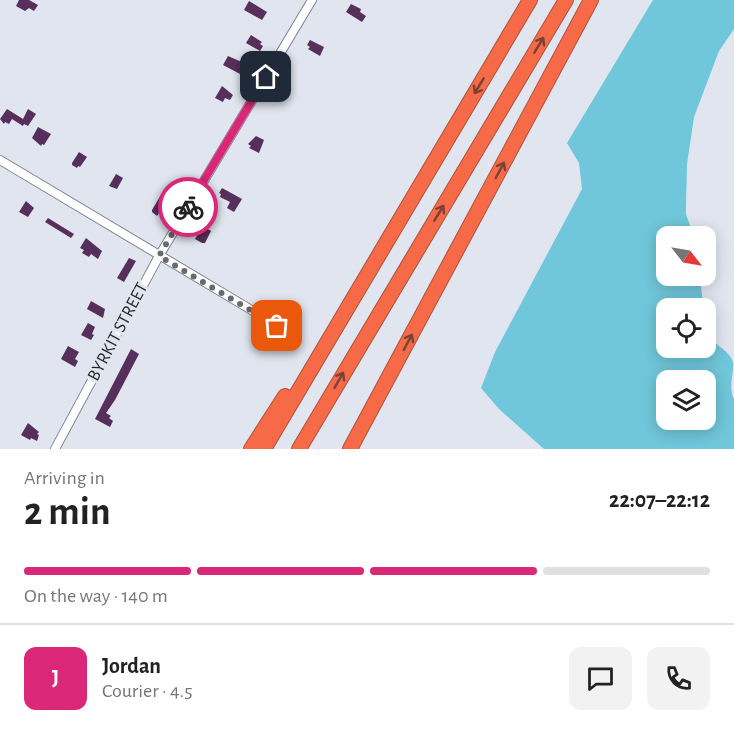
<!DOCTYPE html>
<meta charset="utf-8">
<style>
body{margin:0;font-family:"Alegreya Sans",sans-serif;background:#f2f2f2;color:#222;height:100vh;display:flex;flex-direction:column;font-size:22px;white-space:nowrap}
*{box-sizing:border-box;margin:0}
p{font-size:20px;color:#767676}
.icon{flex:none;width:33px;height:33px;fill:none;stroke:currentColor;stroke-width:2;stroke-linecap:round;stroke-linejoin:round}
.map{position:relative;height:449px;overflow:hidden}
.drawer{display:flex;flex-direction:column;background:#fff;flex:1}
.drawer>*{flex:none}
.needle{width:39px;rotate:121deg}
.tools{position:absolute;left:656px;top:226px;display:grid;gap:12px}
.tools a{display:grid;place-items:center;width:60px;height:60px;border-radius:12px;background:#fff;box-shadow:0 3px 15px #0003;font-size:30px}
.pin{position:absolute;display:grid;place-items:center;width:51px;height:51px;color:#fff;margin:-26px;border-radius:12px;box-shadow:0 3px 9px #0006}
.courier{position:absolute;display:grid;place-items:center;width:60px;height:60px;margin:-30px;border:4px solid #db2777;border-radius:50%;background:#fff;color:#222;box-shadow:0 2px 8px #0007}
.headline em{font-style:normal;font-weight:600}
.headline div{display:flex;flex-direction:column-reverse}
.headline{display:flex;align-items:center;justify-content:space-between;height:102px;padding:0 24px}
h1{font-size:39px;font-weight:600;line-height:45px}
.bar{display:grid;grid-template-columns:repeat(4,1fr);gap:9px 6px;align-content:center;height:72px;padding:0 24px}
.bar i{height:8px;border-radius:4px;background:#e0e0e0}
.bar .on{background:#db2777}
.bar p{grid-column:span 4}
.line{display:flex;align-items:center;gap:15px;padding:0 24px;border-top:2px solid #e0e0e0}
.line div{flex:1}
.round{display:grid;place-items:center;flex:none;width:63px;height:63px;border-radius:12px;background:#f2f2f2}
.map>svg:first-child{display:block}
.water{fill:#70c6da;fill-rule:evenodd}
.building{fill:#572f5b}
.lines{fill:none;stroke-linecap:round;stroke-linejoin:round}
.street-casing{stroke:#7f848d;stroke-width:10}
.highway-casing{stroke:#ad533e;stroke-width:16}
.street{stroke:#fff;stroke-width:8}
.highway{stroke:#f66a48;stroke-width:14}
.oneway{stroke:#794237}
.done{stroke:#676a70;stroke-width:6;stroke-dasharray:0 10.8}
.route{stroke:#db2777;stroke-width:8}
.labels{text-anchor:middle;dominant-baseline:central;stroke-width:6;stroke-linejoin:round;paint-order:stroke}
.street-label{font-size:18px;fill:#26282c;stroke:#e0e5ef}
</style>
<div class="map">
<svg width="734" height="449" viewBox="0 0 734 449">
<rect width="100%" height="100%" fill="#e0e5ef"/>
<path class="water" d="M653 0H734V29L719 51 694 117 687 164 686 205V214L694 237H666V276H700L703 306 709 310C711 317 708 333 711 338 717 347 730 351 733 362 734 375 728 386 734 399V449H544L499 409 481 388 495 352 582 189 579 163 567 143ZM666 309H705V348H666ZM666 381H705V420H666Z"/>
<g class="building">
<polygon points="19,0 29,0 38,5 34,11 29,8 25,11 16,6"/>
<polygon points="249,1 267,12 262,20 244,10"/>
<polygon points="351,4 361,9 360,12 366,16 362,22 346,12"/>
<polygon points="251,35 262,42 260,44 263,46 260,51 246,43"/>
<polygon points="310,40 324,47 320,56 308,49 310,47 307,45"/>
<polygon points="228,56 244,63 243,66 246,68 242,75 223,65"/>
<polygon points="222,86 233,95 230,100 225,98 223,102 215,98"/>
<polygon points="7,109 23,119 28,109 36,114 28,126 24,124 23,126 12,119 9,124 5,122 4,124 0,119"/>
<polygon points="38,127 51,134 44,145 42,144 41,146 32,138"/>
<polygon points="256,136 264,140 259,153 249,148 251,146 248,144"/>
<polygon points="79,152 87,157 80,167 78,166 77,168 72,165 72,163"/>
<polygon points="116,174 123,178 117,189 109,186"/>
<polygon points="222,188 242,199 234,212 227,208 230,202 220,197 221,194 219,193"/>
<polygon points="161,195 168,200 157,216 152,212 152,210"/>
<polygon points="26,201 34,208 28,217 19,212"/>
<polygon points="48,218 74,234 71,238 45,222"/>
<polygon points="203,226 211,231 205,243 202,243 195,239"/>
<polygon points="86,238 102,251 98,259 91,254 89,257 82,253 84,250 80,248"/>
<polygon points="129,258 136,261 124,282 117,278"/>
<polygon points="91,301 105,309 103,318 87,309"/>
<polygon points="88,323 95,327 92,334 94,335 91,340 81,335"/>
<polygon points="68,346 79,352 75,359 78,361 75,367 61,359"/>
<polygon points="131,349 139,354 115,400 106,413 111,416 109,418 113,421 110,427 95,419"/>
<polygon points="28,423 39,432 37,434 39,435 37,441 31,438 30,440 21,435"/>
</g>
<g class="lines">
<g class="street-casing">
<g id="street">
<polyline points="0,160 295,336"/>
<polyline points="55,449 159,256 312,0"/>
</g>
</g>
<g class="highway-casing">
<g id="highway">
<polyline points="251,449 285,396"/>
<polyline points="264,449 530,0"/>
<polyline points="299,449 566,0"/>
<polyline points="350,449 591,0"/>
</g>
</g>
<use href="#street" class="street"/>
<use href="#highway" class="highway"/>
</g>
<defs><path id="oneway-shaft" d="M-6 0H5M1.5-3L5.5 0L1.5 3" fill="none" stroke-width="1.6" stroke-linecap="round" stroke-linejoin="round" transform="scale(1.5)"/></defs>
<g class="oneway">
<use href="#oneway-shaft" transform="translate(539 45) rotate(-59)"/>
<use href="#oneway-shaft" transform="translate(479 86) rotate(121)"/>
<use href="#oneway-shaft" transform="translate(500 170) rotate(-62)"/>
<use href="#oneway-shaft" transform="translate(439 213) rotate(-59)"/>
<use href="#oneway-shaft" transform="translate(408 342) rotate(-62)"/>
<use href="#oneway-shaft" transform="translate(339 380) rotate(-60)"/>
</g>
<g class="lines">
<polyline class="done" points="188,207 159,256 277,326"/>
<polyline class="route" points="188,207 266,77"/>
</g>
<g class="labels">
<g class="street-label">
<text transform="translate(118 332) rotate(-62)">BYRKIT STREET</text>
</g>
</g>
</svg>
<div class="tools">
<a><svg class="needle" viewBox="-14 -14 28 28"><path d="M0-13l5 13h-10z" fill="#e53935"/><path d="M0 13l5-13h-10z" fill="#767676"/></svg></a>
<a><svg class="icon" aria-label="locate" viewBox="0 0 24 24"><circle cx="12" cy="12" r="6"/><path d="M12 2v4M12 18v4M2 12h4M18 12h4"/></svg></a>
<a><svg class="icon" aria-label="layers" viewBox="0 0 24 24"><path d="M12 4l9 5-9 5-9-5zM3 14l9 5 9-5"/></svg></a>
</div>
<div class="pin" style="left:277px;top:326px;background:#ea580c"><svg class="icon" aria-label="bag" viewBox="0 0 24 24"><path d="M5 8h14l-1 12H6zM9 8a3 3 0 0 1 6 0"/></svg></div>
<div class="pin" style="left:266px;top:77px;background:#1f2937"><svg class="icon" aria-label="home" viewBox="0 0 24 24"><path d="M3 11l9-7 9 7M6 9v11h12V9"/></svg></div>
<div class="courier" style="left:188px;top:207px"><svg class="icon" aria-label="bike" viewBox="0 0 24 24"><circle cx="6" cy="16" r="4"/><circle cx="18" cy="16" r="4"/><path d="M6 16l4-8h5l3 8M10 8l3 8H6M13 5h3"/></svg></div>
</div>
<section class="drawer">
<div class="headline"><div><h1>2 min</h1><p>Arriving in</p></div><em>22:07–22:12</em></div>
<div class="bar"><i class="on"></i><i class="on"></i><i class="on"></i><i></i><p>On the way · 140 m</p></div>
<div class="line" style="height:108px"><b class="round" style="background:#db2777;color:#fff">J</b><div><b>Jordan</b><p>Courier · 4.5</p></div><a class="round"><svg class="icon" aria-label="chat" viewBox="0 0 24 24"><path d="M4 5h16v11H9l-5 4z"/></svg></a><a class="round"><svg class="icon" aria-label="phone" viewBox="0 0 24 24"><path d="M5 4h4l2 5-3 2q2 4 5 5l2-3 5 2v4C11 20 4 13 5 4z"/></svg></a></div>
</section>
